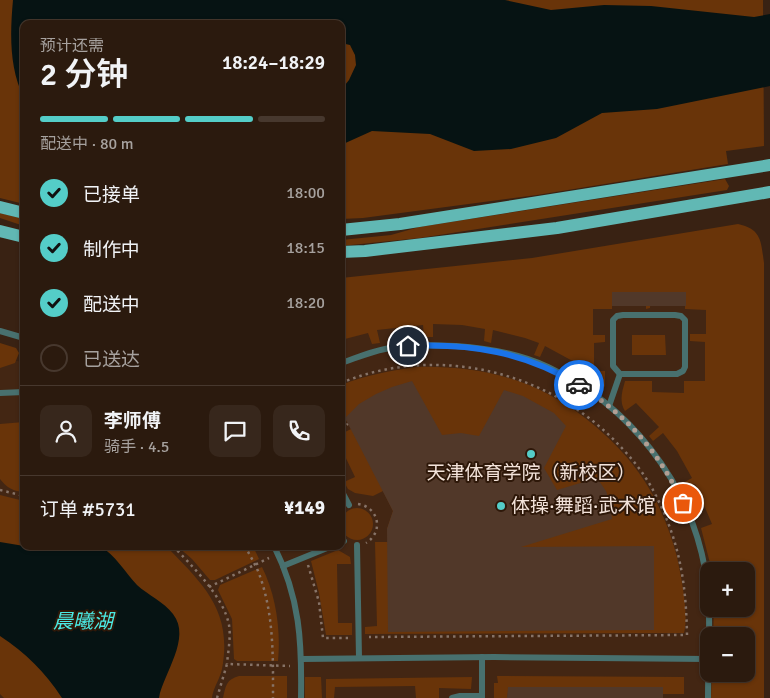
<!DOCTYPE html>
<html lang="zh">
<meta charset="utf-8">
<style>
body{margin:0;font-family:Signika,"Noto Sans SC",sans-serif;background:#37271c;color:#f1f3f6;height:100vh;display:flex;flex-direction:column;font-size:19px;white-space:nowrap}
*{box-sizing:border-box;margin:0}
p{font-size:16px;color:#a6a19e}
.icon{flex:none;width:28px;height:28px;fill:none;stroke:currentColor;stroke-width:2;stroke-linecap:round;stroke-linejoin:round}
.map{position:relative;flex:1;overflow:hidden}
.panel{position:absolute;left:20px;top:20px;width:325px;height:530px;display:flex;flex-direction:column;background:#2b1a0e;border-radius:10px;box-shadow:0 1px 4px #0004,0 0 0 1px #47382e}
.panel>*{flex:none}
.fabs{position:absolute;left:700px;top:562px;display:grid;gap:10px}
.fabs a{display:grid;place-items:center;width:55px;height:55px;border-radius:10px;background:#2b1a0e;box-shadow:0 1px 4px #0004,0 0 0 1px #47382e;font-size:25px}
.pin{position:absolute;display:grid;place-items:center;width:42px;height:42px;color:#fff;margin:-21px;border:2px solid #fff;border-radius:50%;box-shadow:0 1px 5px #0007}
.courier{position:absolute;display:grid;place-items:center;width:50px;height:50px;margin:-25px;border:4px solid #1a73e8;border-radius:50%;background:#fff;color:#222;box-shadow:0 1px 6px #0007}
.overview em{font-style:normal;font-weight:600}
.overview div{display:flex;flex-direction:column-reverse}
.overview{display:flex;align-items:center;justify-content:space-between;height:85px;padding:0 20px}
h1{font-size:32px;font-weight:600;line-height:38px}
.bar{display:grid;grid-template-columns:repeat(4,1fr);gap:8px 5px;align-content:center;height:60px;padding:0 20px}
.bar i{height:6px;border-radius:4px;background:#47382e}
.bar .on{background:#54cdc8}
.bar p{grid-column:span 4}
.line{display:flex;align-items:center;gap:12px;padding:0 20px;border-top:1px solid #47382e}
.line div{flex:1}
.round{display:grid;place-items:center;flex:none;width:52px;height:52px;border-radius:10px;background:#37271c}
ol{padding:0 20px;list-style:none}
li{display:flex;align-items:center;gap:15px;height:55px}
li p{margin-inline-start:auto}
li .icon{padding:5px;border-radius:50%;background:#54cdc8;color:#111;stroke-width:4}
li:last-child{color:#a6a19e}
li i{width:28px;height:28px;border:2px solid #47382e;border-radius:50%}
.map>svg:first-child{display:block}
.built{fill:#432613}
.green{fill:#693409}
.water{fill:#061313}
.building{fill:#513829}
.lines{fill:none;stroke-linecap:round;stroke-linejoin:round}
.path{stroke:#877367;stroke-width:2.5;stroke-dasharray:2.5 4;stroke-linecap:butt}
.service{stroke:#48706e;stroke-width:6}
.primary{stroke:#61b8b4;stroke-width:12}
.done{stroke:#b29f94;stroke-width:5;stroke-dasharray:0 9}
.route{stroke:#1a73e8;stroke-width:6}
.poi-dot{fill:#54cdc8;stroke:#2e1809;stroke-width:2}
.labels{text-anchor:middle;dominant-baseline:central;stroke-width:4;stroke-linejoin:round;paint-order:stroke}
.poi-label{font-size:19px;fill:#f3e3da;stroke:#2e1809}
.water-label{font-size:20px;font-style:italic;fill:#4beae4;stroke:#2e1809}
</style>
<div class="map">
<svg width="770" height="698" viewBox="0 0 770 698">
<rect width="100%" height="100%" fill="#392213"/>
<polygon class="built" points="720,271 720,571 709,571 709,609 720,609 720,636 709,636 709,674 720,674 720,698 0,698 0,358 24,362 24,546 341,546 341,319"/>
<g class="green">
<polygon points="0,0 763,0 764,146 726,151 728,164 537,195 363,218 341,219 341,24 24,24 24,204 0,198"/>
<polygon points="725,179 729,186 727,190 420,238 341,246 341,240 391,235 419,227"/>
<polygon points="0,213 24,219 24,226 0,218"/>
<path d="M738 224C762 229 761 242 764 263V698H711L712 674H746V636H713L714 609H746V571H712L701 528 712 524 695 484 683 489 681 484 692 478 677 451 663 433 653 441 649 436 659 427 636 403 625 411C619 401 622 392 625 381H652V392L684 393V381H705V342L690 341V334H706V310L685 309V292H651L650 308 646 309V292H612V309H593V335H605V342L594 343V371H605V386L601 392 585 381 591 371 545 346 540 357 534 355 539 343 525 338 493 330 491 343 484 341 485 329 462 325 433 324V337H424L423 325 377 330 380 343 372 344 368 333 341 340V278L532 258Z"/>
<polygon points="632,335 665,335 666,355 632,355"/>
<polygon points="0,343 16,348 19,353 15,363 0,368"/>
<path d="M416 367C452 366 487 370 521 382 570 399 625 445 650 490 662 510 671 534 677 557 681 576 689 614 684 633L365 634V627L377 626 375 542H388L387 529 393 511 383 491 373 496 355 493 348 489 344 482 355 477 341 448V434L351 429 347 421 341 424V385C366 375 390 371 416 367Z"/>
<path d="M24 422V492C14 492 6 487 0 479V424Z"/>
<path d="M0 495 24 501V546H166C203 584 233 611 222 669 220 679 213 688 212 698H4L0 694Z"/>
<circle cx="357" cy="524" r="16"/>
<polygon points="177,546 253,546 259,559 215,580 210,580 192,559"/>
<polygon points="338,550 350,557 351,564 337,564 338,623 352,623 352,635 326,635 319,593 311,561"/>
<path d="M262 567C276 595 281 630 278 661H237L234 659 232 619 218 590 220 585Z"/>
<path d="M239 676H287V698H223C226 685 226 680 239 676Z"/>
<polygon points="497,676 684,677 684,694 663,694 663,687 509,687 507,698 494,698 494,683 498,683"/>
<polygon points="305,677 321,677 322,698 305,698"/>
<polygon points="472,677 471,689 439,688 439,698 416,698 415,686 335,687 334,698 326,698 326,679"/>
</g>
<g class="water">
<path d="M13 0H505L551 10 604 5 651 6 754 17 770 14V86L657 109 602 113 556 138 511 149 474 151 430 134 372 131 341 145V90L349 80 356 65 355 55 350 45 341 43V24H24V98C9 68 10 33 13 0Z"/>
<path d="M0 542 24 546H100C115 555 125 572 137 585 148 595 164 602 173 614 192 638 163 674 159 698H62C45 672 26 653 0 636Z"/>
</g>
<g class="building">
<rect x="612" y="292" width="74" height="14"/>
<polygon points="412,381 442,435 461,433 479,436 504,390 523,396 554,413 566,426 544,468 557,490 597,478 606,491 610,502 612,519 521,547 654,546 654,630 388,632 387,529 393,511 345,418 359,404 376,394 392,387"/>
<polygon points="508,687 663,687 663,698 507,698"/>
</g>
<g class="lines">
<g class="path">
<path d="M341 383C435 344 546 370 616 442 630 456 644 473 653 490 679 539 686 580 687 635L369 637"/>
<polyline points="341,428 348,424"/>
<polyline points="0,490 24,496"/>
<path d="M358 504C379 507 384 532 366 543"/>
<path d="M173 546C192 566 224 597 229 625 231 637 228 652 227 664"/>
<path d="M245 546C249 554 254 562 258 571 274 612 273 655 273 698"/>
<polyline points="308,565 319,602 323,638 348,638"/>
<polyline points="209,587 269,558"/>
<polyline points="217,698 227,664 290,666"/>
</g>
<g class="service">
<polygon points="623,315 675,315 681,316 685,320 685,367 683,371 677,374 620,374 613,366 613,320 617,316"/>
<polyline points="0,331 24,338"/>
<path d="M341 363C356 358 370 352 385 349 408 344 432 345 456 346 487 348 520 354 548 367 629 405 689 481 705 569 712 611 708 656 708 698"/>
<polyline points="0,393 24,392"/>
<polyline points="609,406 620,374"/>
<polyline points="341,490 349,505"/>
<polyline points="341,542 344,541"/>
<polyline points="357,545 359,658"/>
<path d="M274 546C300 598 302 642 301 698"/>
<polyline points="283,566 332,546"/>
<polyline points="482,657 482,698"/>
<polyline points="302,659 494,657 708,659"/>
<polyline points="452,698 460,696 482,696"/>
</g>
<g class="primary">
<polyline points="0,207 24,213"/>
<polyline points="341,230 400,224 770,165"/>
<polyline points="0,231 24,237"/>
<polyline points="341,252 365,251 557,228 770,192"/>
</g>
</g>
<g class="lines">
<path class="done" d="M579 385C628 416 658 451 683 503"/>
<path class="route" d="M408 346C471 343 525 352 579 385"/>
</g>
<g class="poi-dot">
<circle cx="531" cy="454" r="5"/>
<circle cx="501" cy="506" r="5"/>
</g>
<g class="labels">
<g class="poi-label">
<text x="531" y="473">天津体育学院（新校区）</text>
<text x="511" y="506" text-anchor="start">体操·舞蹈·武术馆</text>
</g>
<g class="water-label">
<text x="83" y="621">晨曦湖</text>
</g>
</g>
</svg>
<div class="fabs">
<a>+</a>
<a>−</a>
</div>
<div class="pin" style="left:683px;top:503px;background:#ea580c"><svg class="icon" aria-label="bag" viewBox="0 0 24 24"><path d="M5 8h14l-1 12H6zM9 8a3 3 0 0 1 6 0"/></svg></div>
<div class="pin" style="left:408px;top:346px;background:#1f2937"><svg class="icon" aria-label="home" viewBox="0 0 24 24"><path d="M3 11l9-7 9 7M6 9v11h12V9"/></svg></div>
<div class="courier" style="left:579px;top:385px"><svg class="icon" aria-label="car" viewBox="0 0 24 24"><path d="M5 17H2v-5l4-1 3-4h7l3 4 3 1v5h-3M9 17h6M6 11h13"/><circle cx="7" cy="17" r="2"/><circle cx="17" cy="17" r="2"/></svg></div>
<section class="panel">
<div class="overview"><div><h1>2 分钟</h1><p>预计还需</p></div><em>18:24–18:29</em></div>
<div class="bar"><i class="on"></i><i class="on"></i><i class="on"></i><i></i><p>配送中 · 80 m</p></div>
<ol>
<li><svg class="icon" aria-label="check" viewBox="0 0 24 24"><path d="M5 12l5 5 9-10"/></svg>已接单<p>18:00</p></li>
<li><svg class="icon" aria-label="check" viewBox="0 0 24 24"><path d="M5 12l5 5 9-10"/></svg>制作中<p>18:15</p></li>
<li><svg class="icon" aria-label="check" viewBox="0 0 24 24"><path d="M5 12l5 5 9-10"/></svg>配送中<p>18:20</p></li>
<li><i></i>已送达</li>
</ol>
<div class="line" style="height:90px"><a class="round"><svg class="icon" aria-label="person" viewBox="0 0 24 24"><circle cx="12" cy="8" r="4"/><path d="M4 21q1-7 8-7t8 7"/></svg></a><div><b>李师傅</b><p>骑手 · 4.5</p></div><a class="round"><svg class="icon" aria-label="chat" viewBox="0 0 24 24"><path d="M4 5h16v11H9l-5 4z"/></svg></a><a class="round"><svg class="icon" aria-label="phone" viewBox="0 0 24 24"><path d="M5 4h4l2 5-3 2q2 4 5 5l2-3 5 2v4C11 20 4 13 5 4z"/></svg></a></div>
<div class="line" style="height:65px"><div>订单 #5731</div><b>¥149</b></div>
</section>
</div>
